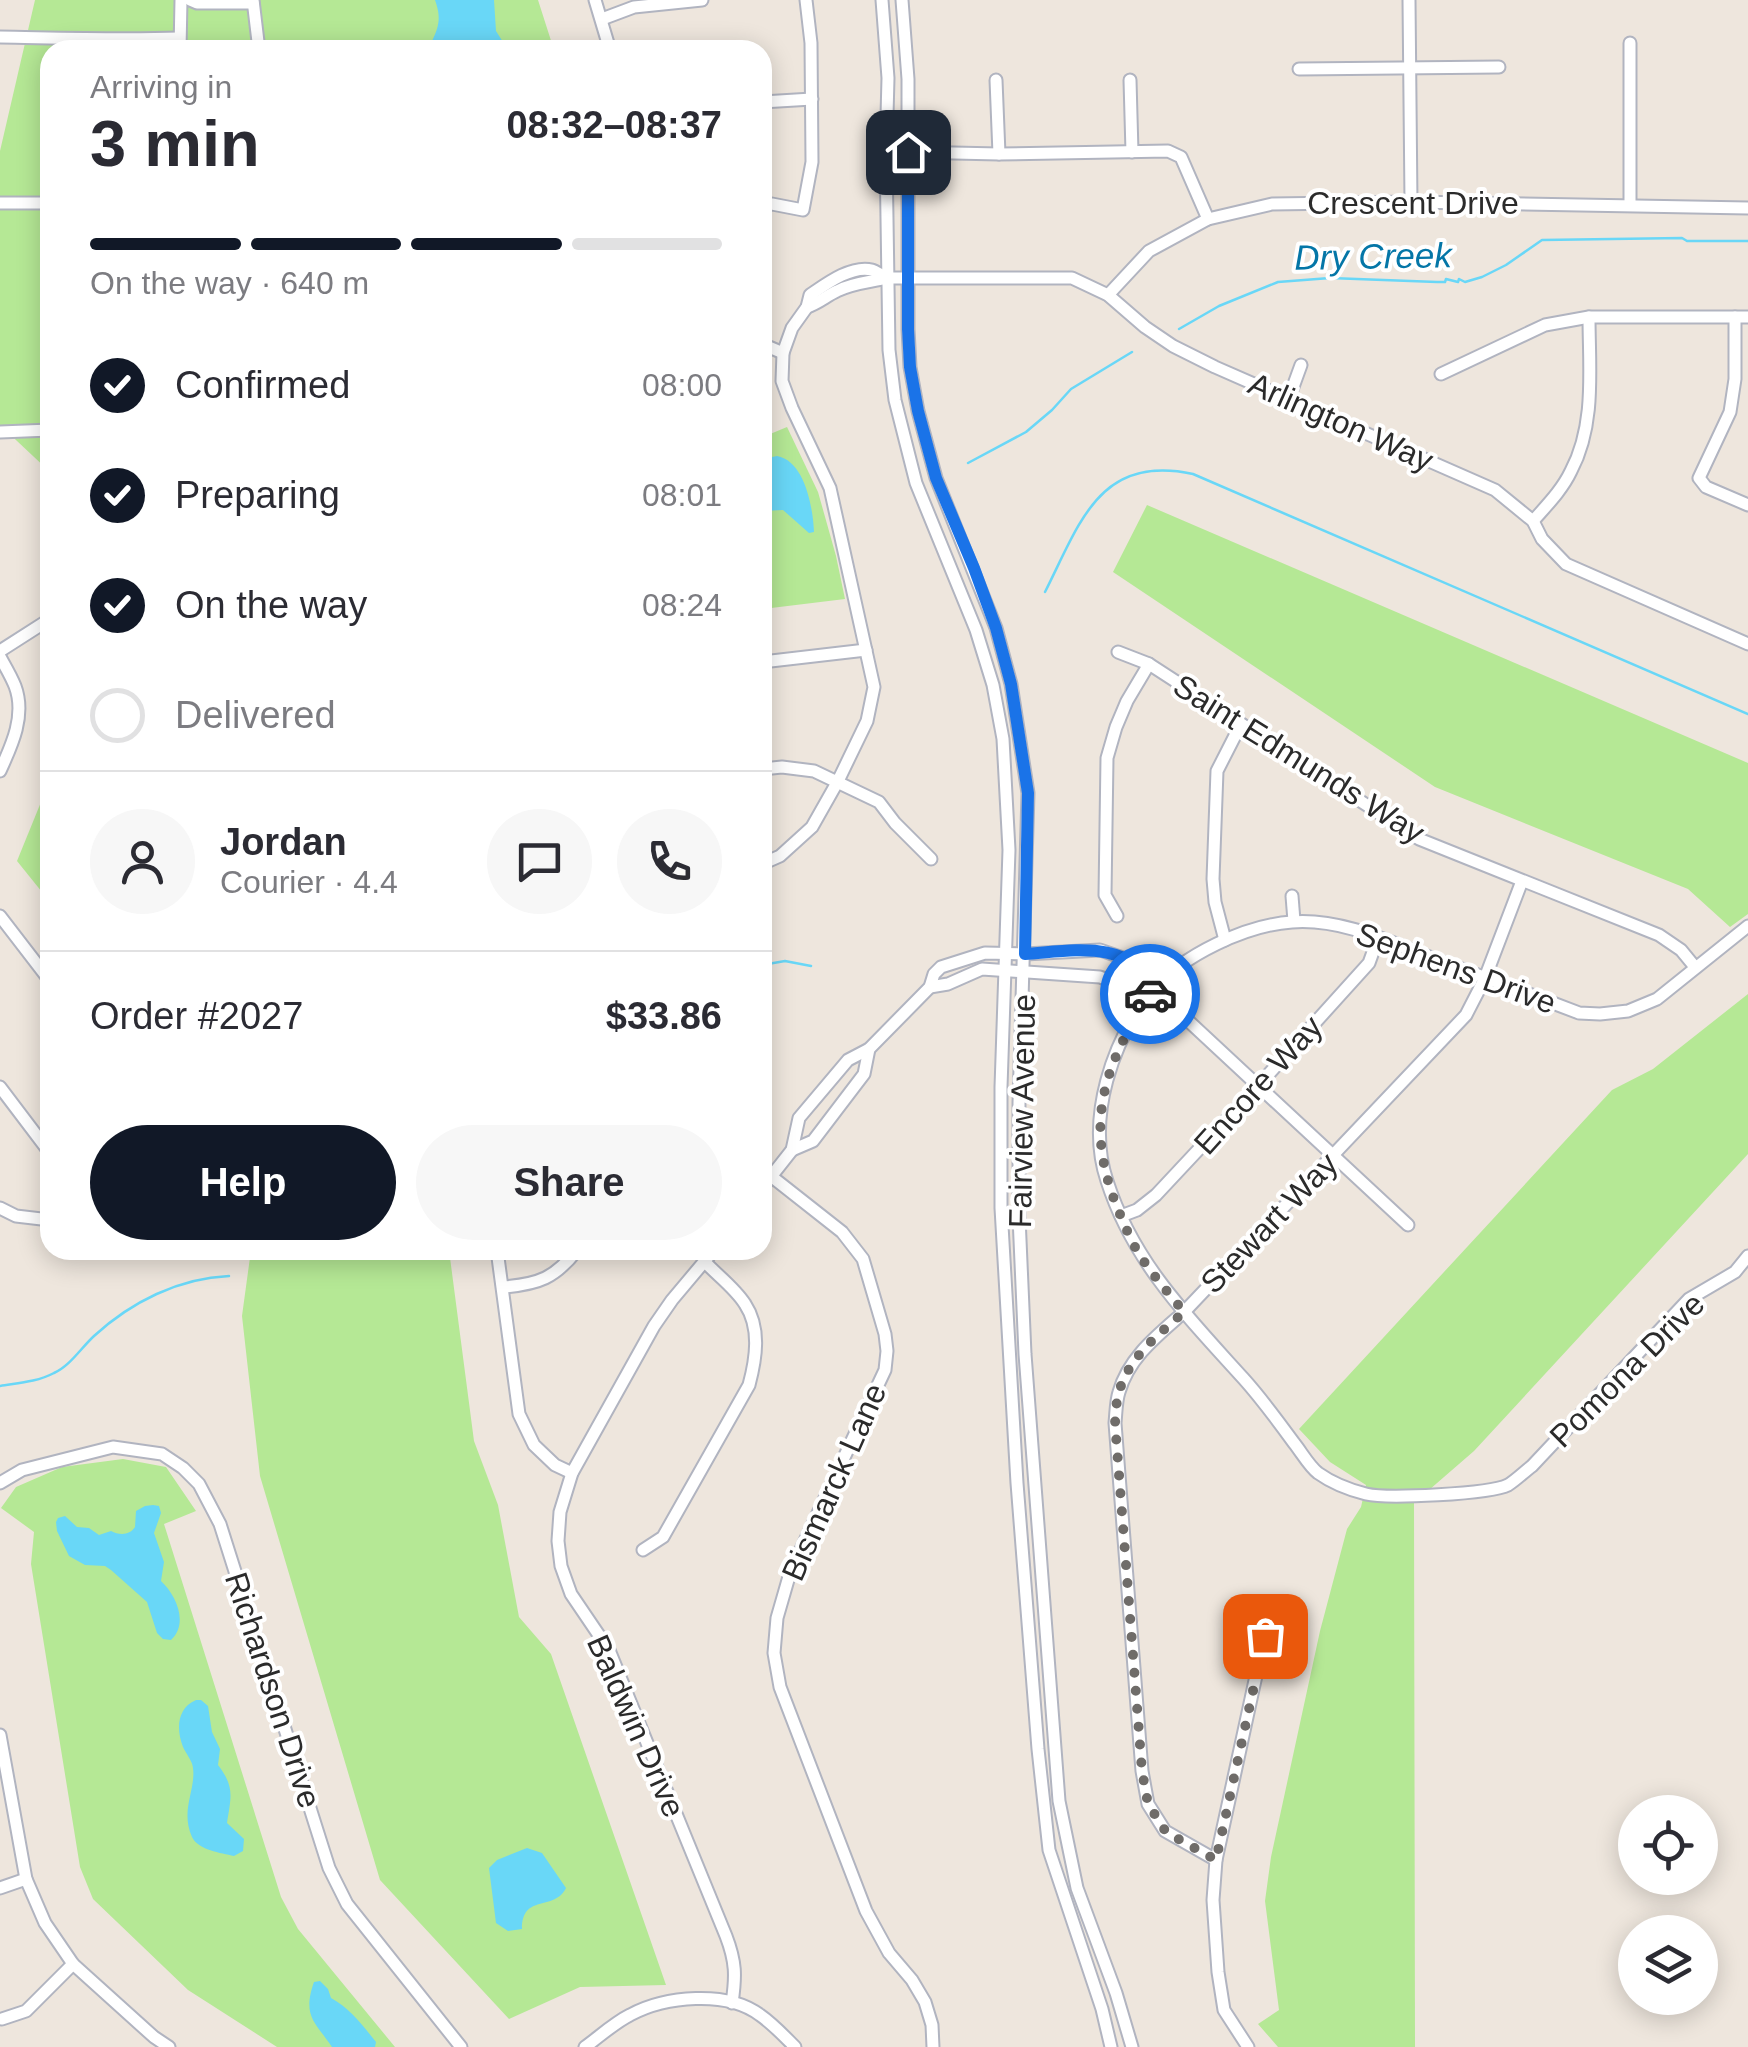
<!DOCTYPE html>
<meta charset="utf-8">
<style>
body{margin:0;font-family:Helvetica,sans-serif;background:#f7f7f7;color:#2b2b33;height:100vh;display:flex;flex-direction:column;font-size:38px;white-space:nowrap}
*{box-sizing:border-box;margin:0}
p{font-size:32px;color:#7c7c81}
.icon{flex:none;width:55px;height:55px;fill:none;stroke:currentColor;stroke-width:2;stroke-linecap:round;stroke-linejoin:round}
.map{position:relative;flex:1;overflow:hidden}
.details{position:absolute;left:40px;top:40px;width:732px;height:1220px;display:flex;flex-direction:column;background:#fff;border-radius:30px;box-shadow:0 5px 25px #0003}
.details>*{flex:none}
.controls{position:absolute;left:1618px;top:1795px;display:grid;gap:20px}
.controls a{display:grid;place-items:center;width:100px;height:100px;border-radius:50%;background:#fff;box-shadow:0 5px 25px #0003;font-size:50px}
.pin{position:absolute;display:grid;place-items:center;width:85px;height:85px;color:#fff;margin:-42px;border-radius:20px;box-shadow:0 5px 15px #0006}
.courier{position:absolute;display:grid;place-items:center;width:100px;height:100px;margin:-50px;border:8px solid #1a73e8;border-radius:50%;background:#fff;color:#222;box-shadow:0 2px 12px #0007}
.headline em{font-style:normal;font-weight:600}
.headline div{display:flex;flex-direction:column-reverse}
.headline{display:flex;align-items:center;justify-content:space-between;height:170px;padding:0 50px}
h1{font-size:65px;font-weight:600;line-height:75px}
.bar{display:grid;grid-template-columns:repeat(4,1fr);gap:15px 10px;align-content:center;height:120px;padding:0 50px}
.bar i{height:12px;border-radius:8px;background:#e1e1e2}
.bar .active{background:#111827}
.bar p{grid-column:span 4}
.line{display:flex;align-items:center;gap:25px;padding:0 50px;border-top:2px solid #e1e1e2}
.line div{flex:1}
.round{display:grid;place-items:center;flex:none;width:105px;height:105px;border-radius:52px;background:#f7f7f7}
ol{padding:0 50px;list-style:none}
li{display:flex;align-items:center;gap:30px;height:110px}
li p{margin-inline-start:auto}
li .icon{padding:10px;border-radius:50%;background:#111827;color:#fff;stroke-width:4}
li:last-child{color:#7c7c81}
li i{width:55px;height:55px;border:5px solid #e1e1e2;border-radius:50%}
.button{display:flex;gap:20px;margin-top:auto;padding:20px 50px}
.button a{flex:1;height:115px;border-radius:60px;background:#111827;color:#fff;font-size:40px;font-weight:600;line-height:115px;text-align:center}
.button a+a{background:#f7f7f7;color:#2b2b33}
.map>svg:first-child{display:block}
.green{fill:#b5e895}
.water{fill:#69d7f7}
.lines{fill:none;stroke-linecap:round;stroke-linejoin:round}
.stream{stroke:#69d7f7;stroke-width:2.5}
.minor-casing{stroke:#b1b4c0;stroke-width:15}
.minor{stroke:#fff;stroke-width:11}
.done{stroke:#6f6c69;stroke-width:10;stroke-dasharray:0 18}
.route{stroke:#1a73e8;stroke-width:12}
.labels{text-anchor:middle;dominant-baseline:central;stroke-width:8;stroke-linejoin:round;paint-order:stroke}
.street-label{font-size:32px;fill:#2b2b2b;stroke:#fff}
.water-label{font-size:35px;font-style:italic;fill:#0476a7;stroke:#fff}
</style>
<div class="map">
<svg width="1748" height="2047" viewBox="0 0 1748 2047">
<rect width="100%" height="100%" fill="#eee6dd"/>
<g class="green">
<polygon points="35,0 538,0 554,50 50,50 50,472 0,425 0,151"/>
<polygon points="787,427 818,492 836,556 845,599 763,609 763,437"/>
<polygon points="1147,505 1748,763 1748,914 1730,927 1688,889 1435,787 1113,572"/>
<polygon points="50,780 50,902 17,861"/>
<polygon points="1748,994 1748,1154 1474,1451 1414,1503 1415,2047 1278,2047 1258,2024 1279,2010 1265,1901 1271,1857 1320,1631 1347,1529 1361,1507 1366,1485 1330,1462 1299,1429 1612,1090 1653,1069"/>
<polygon points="251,1250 449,1250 474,1441 498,1505 519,1617 551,1654 666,1985 580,1987 509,2019 380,1880 260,1476 242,1316"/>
<polygon points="123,1459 166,1467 196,1511 164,1524 281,1897 298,1929 395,2047 277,2047 188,1990 93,1899 80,1867 31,1564 34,1532 1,1508 16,1487 62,1467"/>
</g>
<g class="water">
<path d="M435 0H494L496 31 508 50H428C437 30 443 22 435 0Z"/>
<path d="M777 456C805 461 813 508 814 532L809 533 783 510 763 511V459Z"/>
<path d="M153 1505 159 1506 161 1513 154 1533 164 1562 161 1581C176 1595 189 1623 171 1640L163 1639 157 1633 147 1602 111 1570 105 1566 85 1565 69 1556 57 1531 56 1522 58 1518 65 1516 77 1527 89 1528 99 1535 111 1531C119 1535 129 1536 135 1527L136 1511 145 1506Z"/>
<path d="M196 1700H201L208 1706 212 1732 220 1749 218 1765C235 1787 231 1797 227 1823L244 1839 243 1851 234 1856C221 1853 198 1850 192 1837 180 1810 196 1790 193 1768 192 1760 186 1754 183 1747 176 1729 177 1708 196 1700Z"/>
<path d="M527 1848 542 1853 566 1888C554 1912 522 1893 522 1929L508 1931 496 1923 489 1868 497 1860Z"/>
<path d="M320 1981 328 1989 331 1998C350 2008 363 2026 376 2042L375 2047H332C315 2022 302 2016 314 1982Z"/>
</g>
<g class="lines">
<g class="stream">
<polyline points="1179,329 1219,306 1278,282 1330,278 1437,282 1445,282 1446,279 1458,282 1459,279 1465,282 1482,277 1506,265 1542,240 1682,238 1687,241 1748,241"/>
<polyline points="968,463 1026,432 1052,410 1071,389 1132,352"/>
<path d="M1045 592C1080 523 1099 454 1193 474L1748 714"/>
<polyline points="762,965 785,961 811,966"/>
<path d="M0 1386C18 1383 37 1382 54 1373 70 1366 81 1348 94 1336 131 1302 179 1278 229 1276"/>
</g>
<g class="minor-casing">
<g id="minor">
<polyline points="190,0 197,3 253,3"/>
<polyline points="253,0 259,50"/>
<polyline points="595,0 610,50"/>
<polyline points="882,0 888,78 886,153 889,350 895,400 916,483 976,630 993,685 1003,739 1009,850 1001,1087 1001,1208 1017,1483 1038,1749 1049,1850 1102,2009 1111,2047"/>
<polyline points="902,0 908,79 908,329 910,367 918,411 936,478 996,628 1011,684 1028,793 1019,1103 1019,1217 1025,1354 1059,1801 1077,1888 1116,1993 1132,2047"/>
<polyline points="1409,0 1411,202"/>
<polyline points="602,19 634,7 702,0"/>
<path d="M0 37C60 38 119 40 179 38"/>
<polyline points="1630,43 1630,204"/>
<polyline points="180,50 181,0"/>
<polyline points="1299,69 1499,67"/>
<polyline points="996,80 999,154"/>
<polyline points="1130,80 1132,152"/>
<polyline points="762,102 812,99"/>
<polyline points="908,152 999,154 1168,151 1181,157 1208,219"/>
<polyline points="0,203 50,203"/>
<polyline points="50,203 50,126"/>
<polyline points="762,205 772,204 803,210 812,162 811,43 806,0"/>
<polyline points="1108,295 1149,251 1208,219 1272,204 1411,202 1748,208"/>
<path d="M807 307C819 303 826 296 837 291 852 283 870 282 887 278H1072L1108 295 1145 327 1173 346 1215 367 1495 490 1533 521 1542 539 1566 564 1748 644"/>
<polyline points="1735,317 1735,379 1730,412 1699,478 1706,487 1748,505"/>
<polyline points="762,344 783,353"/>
<polyline points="1441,374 1545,325 1589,317 1748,317"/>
<polyline points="1289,398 1301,365"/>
<polyline points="0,432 50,430"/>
<path d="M1533 521C1547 505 1562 490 1571 471 1596 424 1589 368 1589 317"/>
<polyline points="0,651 50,619"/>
<polyline points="1118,652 1149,664 1419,839 1659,935 1681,950 1695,967"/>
<path d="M0 657C5 666 11 676 15 686 26 715 12 745 0 771"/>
<polyline points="762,662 866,650"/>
<polyline points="762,769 782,767 814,771 879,802 895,823 931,859"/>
<path d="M762 864 780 856 812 827 838 781 867 721 874 687 830 488 792 408 782 381 783 353 792 328 807 307 810 295C826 284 851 265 872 270 877 272 882 275 887 278"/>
<polyline points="1292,896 1294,921"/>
<polyline points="0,916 50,981"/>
<polyline points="1117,916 1105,895 1107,758 1116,727 1127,701 1149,664"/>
<path d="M1748 926 1657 999 1628 1011 1600 1014 1579 1013C1532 995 1484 977 1437 960 1392 943 1342 918 1292 922 1246 925 1183 955 1153 990 1112 1040 1086 1118 1107 1181 1133 1262 1187 1316 1243 1378 1262 1399 1278 1421 1294 1443 1302 1453 1309 1466 1318 1473 1332 1483 1350 1490 1366 1494 1387 1499 1490 1494 1508 1485 1516 1480 1524 1472 1532 1466L1689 1299 1735 1272 1748 1256"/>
<polyline points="1225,940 1215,902 1213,879 1217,771 1241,724"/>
<polyline points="930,987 948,984 982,969 1100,977 1133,990 1154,989"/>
<polyline points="0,1087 50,1153"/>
<polyline points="792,1150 813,1141 864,1074 869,1049"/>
<polyline points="762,1169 842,1232 863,1259 885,1334 887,1351 885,1370 790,1573 777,1618 774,1653 780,1687 866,1911 889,1953 912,1980 925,2002 932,2025 933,2047"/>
<polyline points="762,1188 792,1150 799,1118 848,1060 869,1049 930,987 934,974 941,967 985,953 1025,954 1100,950 1132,961 1146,972 1154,989 1408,1225"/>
<polyline points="0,1208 16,1216 50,1220"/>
<polyline points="1121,1216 1137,1210 1156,1195 1257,1087 1369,963 1378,938"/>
<polyline points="497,1250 519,1414 534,1445 555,1465 572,1473"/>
<path d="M714 1250 672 1300 654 1326 572 1473 560 1512 558 1541 561 1566 571 1594 609 1650 726 1936C736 1962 736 1976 732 2003"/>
<path d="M504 1287C539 1284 555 1278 577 1250"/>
<polyline points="0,1483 22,1470 113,1447 162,1454 183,1468 199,1484 220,1524 329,1868 347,1904 461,2047"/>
<path d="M643 1550 663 1537 749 1385C756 1359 761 1328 745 1304 735 1288 717 1275 705 1262"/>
<polyline points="0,1735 26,1879 45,1923 73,1964 154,2037 169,2047"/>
<path d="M1216 1860 1165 1831 1148 1804 1142 1771 1115 1423C1116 1413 1116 1401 1119 1392 1129 1357 1158 1335 1184 1312L1466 1015 1485 978 1522 881"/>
<polyline points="0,1888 26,1879"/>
<polyline points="2,2019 26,2011 73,1964"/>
<path d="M585 2047C599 2037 614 2023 630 2015 665 1996 727 1990 760 2015 773 2024 784 2036 795 2047"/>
<polyline points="1248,2047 1224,2010 1218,1972 1213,1900 1216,1860 1272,1602"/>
</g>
</g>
<use href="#minor" class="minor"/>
</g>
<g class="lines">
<path class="done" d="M1150 994C1103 1067 1084 1124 1117 1207 1125 1226 1133 1247 1145 1263 1157 1280 1171 1296 1184 1312 1158 1335 1129 1357 1119 1392 1116 1401 1116 1413 1115 1423L1142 1771 1148 1804 1166 1832 1216 1860 1265 1636"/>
<path class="route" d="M908 152V329L910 367 918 411 936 478 974 568 996 628 1011 684 1028 793 1025 954C1072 951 1130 938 1154 989L1150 994"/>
</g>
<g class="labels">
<g class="street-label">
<text x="1413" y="203">Crescent Drive</text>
<text transform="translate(1341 422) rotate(24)">Arlington Way</text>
<text transform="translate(1299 759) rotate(32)">Saint Edmunds Way</text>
<text transform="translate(1456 968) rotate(20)">Sephens Drive</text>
<text transform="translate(1258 1085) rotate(-48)">Encore Way</text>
<text transform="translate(1022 1111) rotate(-89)">Fairview Avenue</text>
<text transform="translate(1269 1223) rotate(-46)">Stewart Way</text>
<text transform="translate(1627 1370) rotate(-45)">Pomona Drive</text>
<text transform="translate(834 1482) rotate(-66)">Bismarck Lane</text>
<text transform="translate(273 1690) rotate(72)">Richardson Drive</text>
<text transform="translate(636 1726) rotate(66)">Baldwin Drive</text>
</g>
<g class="water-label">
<text transform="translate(1373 256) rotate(-1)">Dry Creek</text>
</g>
</g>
</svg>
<div class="controls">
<a><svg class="icon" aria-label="locate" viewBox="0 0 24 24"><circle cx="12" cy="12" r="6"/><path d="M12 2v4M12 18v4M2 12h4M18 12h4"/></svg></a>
<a><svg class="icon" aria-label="layers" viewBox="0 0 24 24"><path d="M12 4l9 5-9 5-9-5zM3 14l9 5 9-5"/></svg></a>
</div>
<div class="pin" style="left:1265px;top:1636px;background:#ea580c"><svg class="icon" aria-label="bag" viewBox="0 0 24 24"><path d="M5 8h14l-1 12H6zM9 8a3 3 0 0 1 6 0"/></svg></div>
<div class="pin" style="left:908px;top:152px;background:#1f2937"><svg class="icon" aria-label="home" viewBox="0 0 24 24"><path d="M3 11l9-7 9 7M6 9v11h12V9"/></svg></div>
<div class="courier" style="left:1150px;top:994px"><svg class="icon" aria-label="car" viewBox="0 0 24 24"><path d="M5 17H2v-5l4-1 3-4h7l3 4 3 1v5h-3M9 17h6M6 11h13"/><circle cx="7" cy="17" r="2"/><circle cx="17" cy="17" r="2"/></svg></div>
<section class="details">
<div class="headline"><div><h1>3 min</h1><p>Arriving in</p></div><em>08:32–08:37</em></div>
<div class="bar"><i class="active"></i><i class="active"></i><i class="active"></i><i></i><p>On the way · 640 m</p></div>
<ol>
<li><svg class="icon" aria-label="check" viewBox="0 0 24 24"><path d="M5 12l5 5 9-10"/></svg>Confirmed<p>08:00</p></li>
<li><svg class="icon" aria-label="check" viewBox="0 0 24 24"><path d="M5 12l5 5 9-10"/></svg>Preparing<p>08:01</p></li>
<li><svg class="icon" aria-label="check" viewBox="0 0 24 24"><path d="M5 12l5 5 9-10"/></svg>On the way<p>08:24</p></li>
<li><i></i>Delivered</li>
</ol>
<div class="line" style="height:180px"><a class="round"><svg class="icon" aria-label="person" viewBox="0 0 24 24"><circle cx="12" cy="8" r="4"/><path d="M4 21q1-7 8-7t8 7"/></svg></a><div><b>Jordan</b><p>Courier · 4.4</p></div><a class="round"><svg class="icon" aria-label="chat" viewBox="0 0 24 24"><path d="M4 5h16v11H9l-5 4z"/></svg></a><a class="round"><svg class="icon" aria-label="phone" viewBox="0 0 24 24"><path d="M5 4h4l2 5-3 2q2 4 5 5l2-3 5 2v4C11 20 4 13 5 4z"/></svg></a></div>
<div class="line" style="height:130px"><div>Order #2027</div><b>$33.86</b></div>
<div class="button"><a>Help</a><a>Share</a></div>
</section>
</div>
